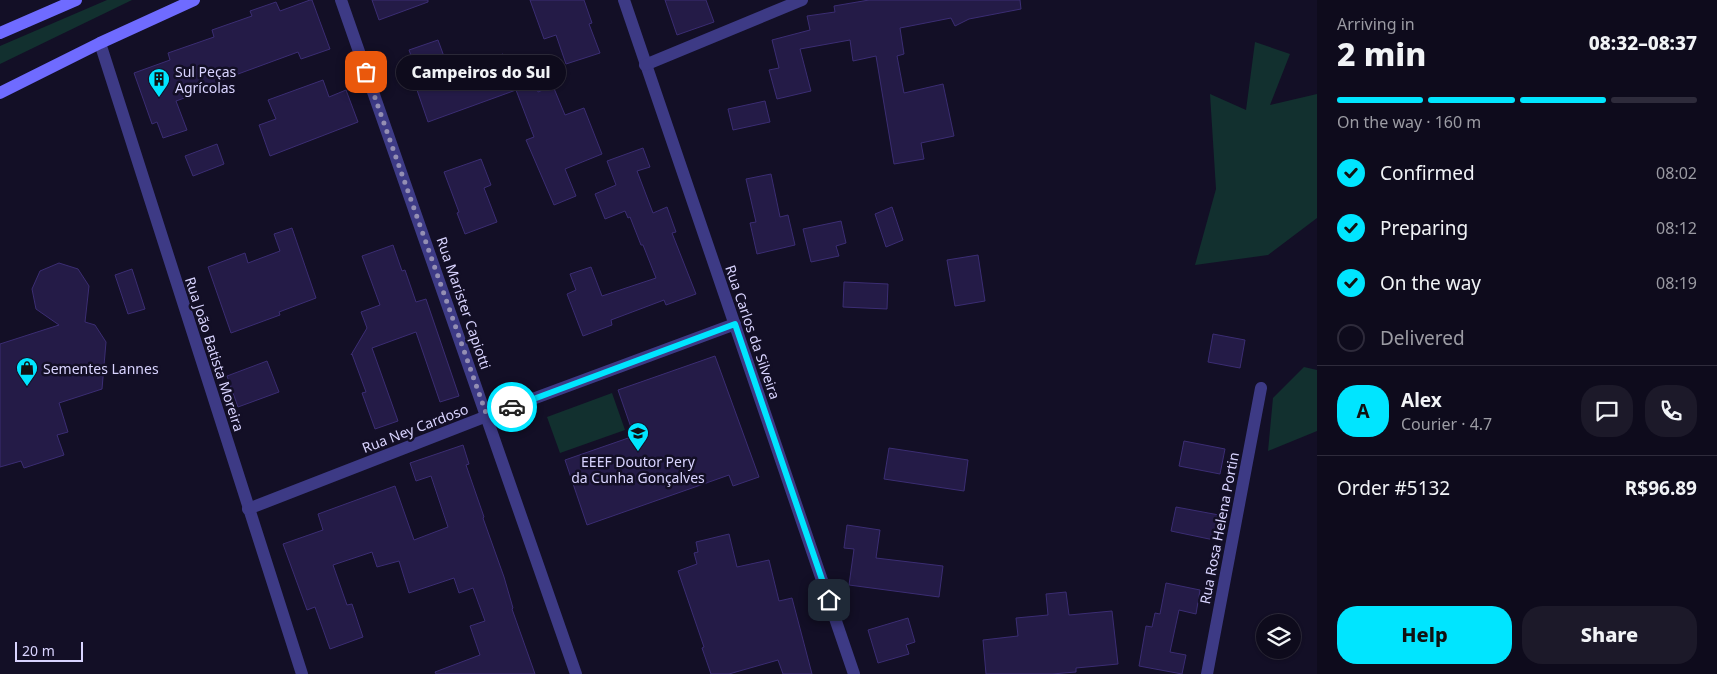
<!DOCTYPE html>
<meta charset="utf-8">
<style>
body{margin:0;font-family:"Noto Sans",sans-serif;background:#1c1929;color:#f1f3f6;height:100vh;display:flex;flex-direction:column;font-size:19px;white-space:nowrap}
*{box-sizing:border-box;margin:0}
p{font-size:16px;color:#9b9ba3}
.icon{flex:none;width:28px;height:28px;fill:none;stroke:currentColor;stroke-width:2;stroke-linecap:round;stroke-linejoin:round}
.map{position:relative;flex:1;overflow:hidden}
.drawer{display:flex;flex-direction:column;background:#0e0b1c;width:400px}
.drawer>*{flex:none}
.controls{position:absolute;left:1256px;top:614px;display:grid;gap:10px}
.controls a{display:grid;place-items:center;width:45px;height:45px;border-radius:50%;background:#0e0b1c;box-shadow:0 1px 4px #0004,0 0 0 1px #2e2b3b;font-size:25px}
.scale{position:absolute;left:15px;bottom:12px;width:68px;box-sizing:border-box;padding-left:5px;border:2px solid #d9d4ff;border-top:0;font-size:14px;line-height:18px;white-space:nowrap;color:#d9d4ff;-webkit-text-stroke:4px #130f26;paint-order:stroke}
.pin{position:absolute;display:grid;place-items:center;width:42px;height:42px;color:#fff;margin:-21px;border-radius:10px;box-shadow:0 2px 8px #0006}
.courier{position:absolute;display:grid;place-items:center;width:50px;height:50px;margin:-25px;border:4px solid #00e5ff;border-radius:50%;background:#fff;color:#222;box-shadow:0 1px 6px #0007}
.bubble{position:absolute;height:35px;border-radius:18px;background:#0e0b1c;box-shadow:0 1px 4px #0004,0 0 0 1px #2e2b3b;font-size:16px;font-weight:800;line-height:35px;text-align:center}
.head em{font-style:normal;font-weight:800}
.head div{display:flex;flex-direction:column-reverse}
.head{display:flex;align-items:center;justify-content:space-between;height:85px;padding:0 20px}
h1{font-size:32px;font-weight:800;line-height:38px}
.bar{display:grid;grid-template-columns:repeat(4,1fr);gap:8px 5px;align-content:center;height:60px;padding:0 20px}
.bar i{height:6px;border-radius:4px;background:#2e2b3b}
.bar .on{background:#00e5ff}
.bar p{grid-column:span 4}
.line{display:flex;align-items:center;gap:12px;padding:0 20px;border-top:1px solid #2e2b3b}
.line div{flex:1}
.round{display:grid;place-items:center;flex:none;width:52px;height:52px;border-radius:20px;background:#1c1929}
ol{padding:0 20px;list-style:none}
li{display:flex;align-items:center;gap:15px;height:55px}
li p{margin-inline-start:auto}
li .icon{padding:5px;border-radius:50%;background:#00e5ff;color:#111;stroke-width:4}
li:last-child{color:#9b9ba3}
li i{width:28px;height:28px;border:2px solid #2e2b3b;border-radius:50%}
.cta{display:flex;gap:10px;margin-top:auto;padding:10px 20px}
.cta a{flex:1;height:58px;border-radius:20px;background:#00e5ff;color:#111;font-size:20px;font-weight:800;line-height:58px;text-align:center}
.cta a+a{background:#1c1929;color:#f1f3f6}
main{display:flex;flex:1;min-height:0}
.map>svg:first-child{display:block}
.green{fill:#12302f}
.building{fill:#241b47;stroke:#3b2d73}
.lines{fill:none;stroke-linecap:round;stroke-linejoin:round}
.minor{stroke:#3d3a85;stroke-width:12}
.secondary{stroke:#6f6bff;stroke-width:12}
.done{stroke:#948fb3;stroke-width:5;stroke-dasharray:0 9}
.route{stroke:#00e5ff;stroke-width:6}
.labels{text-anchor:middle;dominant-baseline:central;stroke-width:5;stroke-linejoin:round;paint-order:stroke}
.poi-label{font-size:14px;fill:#d9d4ff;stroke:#130f26;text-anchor:start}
.street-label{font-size:14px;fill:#d9d4ff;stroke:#130f26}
</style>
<main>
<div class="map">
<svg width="1317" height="674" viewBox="0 0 1317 674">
<rect width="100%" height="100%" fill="#130f26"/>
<g class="green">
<polygon points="107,0 132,0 0,64 0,46"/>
<polygon points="1255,42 1290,54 1270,105 1317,94 1317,218 1268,255 1195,265 1216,189 1210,94 1246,110"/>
<polygon points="1304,367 1317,370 1317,431 1268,451 1273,398"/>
<polygon points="612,393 625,430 560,453 547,417"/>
</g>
<g class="building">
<polygon points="310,0 312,0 330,49 301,59 298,52 219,81 220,85 176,101 187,130 163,138 157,122 152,124 134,73 170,60 168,53 214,37 212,30 252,16 250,11 276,2 280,11"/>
<polygon points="372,0 428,0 428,2 379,20"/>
<polygon points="530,0 584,0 592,23 589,24 600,53 566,64 556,35 544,39"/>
<polygon points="665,0 706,0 714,22 677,35"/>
<polygon points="869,0 1020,0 1021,9 969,19 955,26 951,18 900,28 904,54 897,56 904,93 943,84 954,136 921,143 924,159 894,164 876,56 853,61 850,40 800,49 811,91 777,99 769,70 779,68 772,40 810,30 807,16 835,12 834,6"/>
<polygon points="438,40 450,73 503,54 508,67 526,60 538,92 553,86 565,115 584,108 602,154 565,169 576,196 554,205 526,140 534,137 516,90 428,122 417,90 423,88 409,50"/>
<polygon points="323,80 329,97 346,90 358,122 270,156 259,125 276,119 268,100"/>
<polygon points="765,101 770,122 733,130 728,109"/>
<polygon points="217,144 224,164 193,176 185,156"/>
<polygon points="643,148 650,167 637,171 653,213 667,207 676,232 672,233 696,294 666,305 664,300 611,320 612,325 583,336 567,294 576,290 570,274 591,267 602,296 656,278 643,245 641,245 630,217 628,218 625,211 605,219 595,194 616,185 607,161"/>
<polygon points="481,159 491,185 484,188 497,222 465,234 457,213 459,212 444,172"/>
<polygon points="771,174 780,217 788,215 795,245 757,254 750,223 756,222 746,179"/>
<polygon points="892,207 903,240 886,247 875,214"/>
<polygon points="841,221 846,243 836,246 839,256 811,262 803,229"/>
<polygon points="292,228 316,298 279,312 280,315 231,333 208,267 245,253 248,263 280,251 274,234"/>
<polygon points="393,245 402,271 405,270 416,302 426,299 459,396 440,402 416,332 372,348 398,421 375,429 362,393 366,392 352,354 351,355 367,328 361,312 380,305 362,256"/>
<polygon points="978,255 985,301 955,306 947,260"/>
<polygon points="59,263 78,269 89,286 85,322 95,325 106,342 102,389 59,403 68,432 57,435 64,455 24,468 21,461 0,467 0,344 59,325 36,309 32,289 40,271"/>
<polygon points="132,269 145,309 128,314 115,275"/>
<polygon points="844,282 888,284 887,309 843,307"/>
<polygon points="1213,334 1245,340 1240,368 1208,362"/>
<polygon points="715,356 759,477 733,486 729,475 587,525 565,460 634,436 618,390"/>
<polygon points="267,361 279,392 238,407 227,376"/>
<polygon points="1184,441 1225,449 1220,474 1179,466"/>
<polygon points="463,445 469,464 466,465 484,517 483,518 504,577 513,608 512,609 535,674 436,674 435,672 480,655 470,626 485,621 473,588 459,593 454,578 409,593 399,561 377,567 372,552 333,565 347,605 352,604 363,637 330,649 315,607 307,610 283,544 323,530 318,514 395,486 414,540 448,527 431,476 416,481 410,463"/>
<polygon points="889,448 968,460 964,491 884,479"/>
<polygon points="1176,507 1219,515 1214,540 1171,531"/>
<polygon points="847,525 880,530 876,558 943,566 939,597 849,585 854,549 844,548"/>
<polygon points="729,534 737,567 769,560 779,601 792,598 812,674 783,674 778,660 729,674 711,674 702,648 704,647 678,571 697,564 694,553 698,552 696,542"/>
<polygon points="1166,583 1200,590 1196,614 1179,610 1170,652 1186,655 1182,674 1139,666 1146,626 1152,627 1155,613 1160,614"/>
<polygon points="1066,592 1069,615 1112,611 1118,664 1076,668 1076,672 1052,674 986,674 983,640 1018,636 1016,618 1048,615 1046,594"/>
<polygon points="908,618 915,642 906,645 909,654 878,663 868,630"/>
</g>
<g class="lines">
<g class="minor">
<polyline points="341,0 576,674"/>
<polyline points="624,0 854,674"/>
<polyline points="100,43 302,674"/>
<polyline points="645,65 802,0"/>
<polyline points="248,509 487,416 735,324"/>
<polyline points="1207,674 1261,388"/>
</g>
<g class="secondary">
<polyline points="0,33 76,0"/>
<polyline points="0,93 100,43 194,0"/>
</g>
</g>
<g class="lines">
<polyline class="done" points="366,72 487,416 512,407"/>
<polyline class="route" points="512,407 735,324 829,600"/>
</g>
<defs>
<g id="building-pin" transform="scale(1.125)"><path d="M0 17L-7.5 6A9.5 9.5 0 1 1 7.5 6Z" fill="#00e5ff" stroke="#130f26"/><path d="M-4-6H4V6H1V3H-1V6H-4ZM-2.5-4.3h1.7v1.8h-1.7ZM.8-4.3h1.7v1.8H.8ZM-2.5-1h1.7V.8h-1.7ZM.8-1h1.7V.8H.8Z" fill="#111"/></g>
<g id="shop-pin" transform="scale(1.125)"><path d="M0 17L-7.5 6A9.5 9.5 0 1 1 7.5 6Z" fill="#00e5ff" stroke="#130f26"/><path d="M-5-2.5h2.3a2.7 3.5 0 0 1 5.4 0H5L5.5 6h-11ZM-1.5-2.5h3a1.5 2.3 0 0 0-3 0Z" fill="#111"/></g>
<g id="school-pin" transform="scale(1.125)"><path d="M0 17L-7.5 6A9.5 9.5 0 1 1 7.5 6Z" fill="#00e5ff" stroke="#130f26"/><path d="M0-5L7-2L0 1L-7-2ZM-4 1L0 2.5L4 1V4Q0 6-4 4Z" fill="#111"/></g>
</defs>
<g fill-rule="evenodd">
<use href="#building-pin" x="159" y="79"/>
<use href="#shop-pin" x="27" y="368"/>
<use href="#school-pin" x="638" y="433"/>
</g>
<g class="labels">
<g class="poi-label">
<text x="175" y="71">Sul Peças<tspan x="175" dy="16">Agrícolas</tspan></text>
<text x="43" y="368">Sementes Lannes</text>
<text x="638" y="461" text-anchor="middle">EEEF Doutor Pery<tspan x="638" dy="16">da Cunha Gonçalves</tspan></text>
</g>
<g class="street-label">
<text transform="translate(464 303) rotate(71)">Rua Marister Capiotti</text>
<text transform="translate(753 332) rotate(71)">Rua Carlos da Silveira</text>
<text transform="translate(215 354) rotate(72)">Rua João Batista Moreira</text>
<text transform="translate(415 428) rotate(-21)">Rua Ney Cardoso</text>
<text transform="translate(1219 528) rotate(-79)">Rua Rosa Helena Portin</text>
</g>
</g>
</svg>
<div class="controls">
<a><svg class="icon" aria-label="layers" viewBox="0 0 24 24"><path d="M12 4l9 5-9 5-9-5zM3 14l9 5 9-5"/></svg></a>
</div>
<div class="scale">20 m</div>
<div class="pin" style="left:366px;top:72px;background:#ea580c"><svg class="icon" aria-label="bag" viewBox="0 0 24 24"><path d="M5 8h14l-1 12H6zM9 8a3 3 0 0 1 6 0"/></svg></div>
<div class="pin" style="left:829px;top:600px;background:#1f2937"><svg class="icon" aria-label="home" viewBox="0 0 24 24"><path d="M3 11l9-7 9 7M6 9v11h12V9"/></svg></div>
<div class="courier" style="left:512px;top:407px"><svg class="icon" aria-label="car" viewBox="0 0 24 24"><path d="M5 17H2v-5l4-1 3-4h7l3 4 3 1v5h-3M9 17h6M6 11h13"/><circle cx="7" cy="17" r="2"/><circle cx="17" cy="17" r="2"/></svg></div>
<div class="bubble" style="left:396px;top:55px;width:170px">Campeiros do Sul</div>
</div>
<section class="drawer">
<div class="head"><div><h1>2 min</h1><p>Arriving in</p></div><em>08:32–08:37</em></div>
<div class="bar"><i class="on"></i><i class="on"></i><i class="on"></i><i></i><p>On the way · 160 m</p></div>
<ol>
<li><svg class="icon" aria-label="check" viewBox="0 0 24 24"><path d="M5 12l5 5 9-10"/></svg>Confirmed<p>08:02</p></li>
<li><svg class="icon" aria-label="check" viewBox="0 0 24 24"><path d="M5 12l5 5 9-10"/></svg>Preparing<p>08:12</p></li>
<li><svg class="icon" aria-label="check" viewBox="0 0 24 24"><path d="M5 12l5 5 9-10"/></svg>On the way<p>08:19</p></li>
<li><i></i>Delivered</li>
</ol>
<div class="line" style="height:90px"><b class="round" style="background:#00e5ff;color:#111">A</b><div><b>Alex</b><p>Courier · 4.7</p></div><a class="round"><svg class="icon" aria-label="chat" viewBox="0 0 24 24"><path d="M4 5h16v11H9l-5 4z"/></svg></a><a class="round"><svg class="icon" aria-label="phone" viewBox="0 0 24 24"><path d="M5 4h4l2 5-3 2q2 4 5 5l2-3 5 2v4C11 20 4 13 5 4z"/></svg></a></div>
<div class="line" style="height:65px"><div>Order #5132</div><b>R$96.89</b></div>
<div class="cta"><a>Help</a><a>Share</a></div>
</section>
</main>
